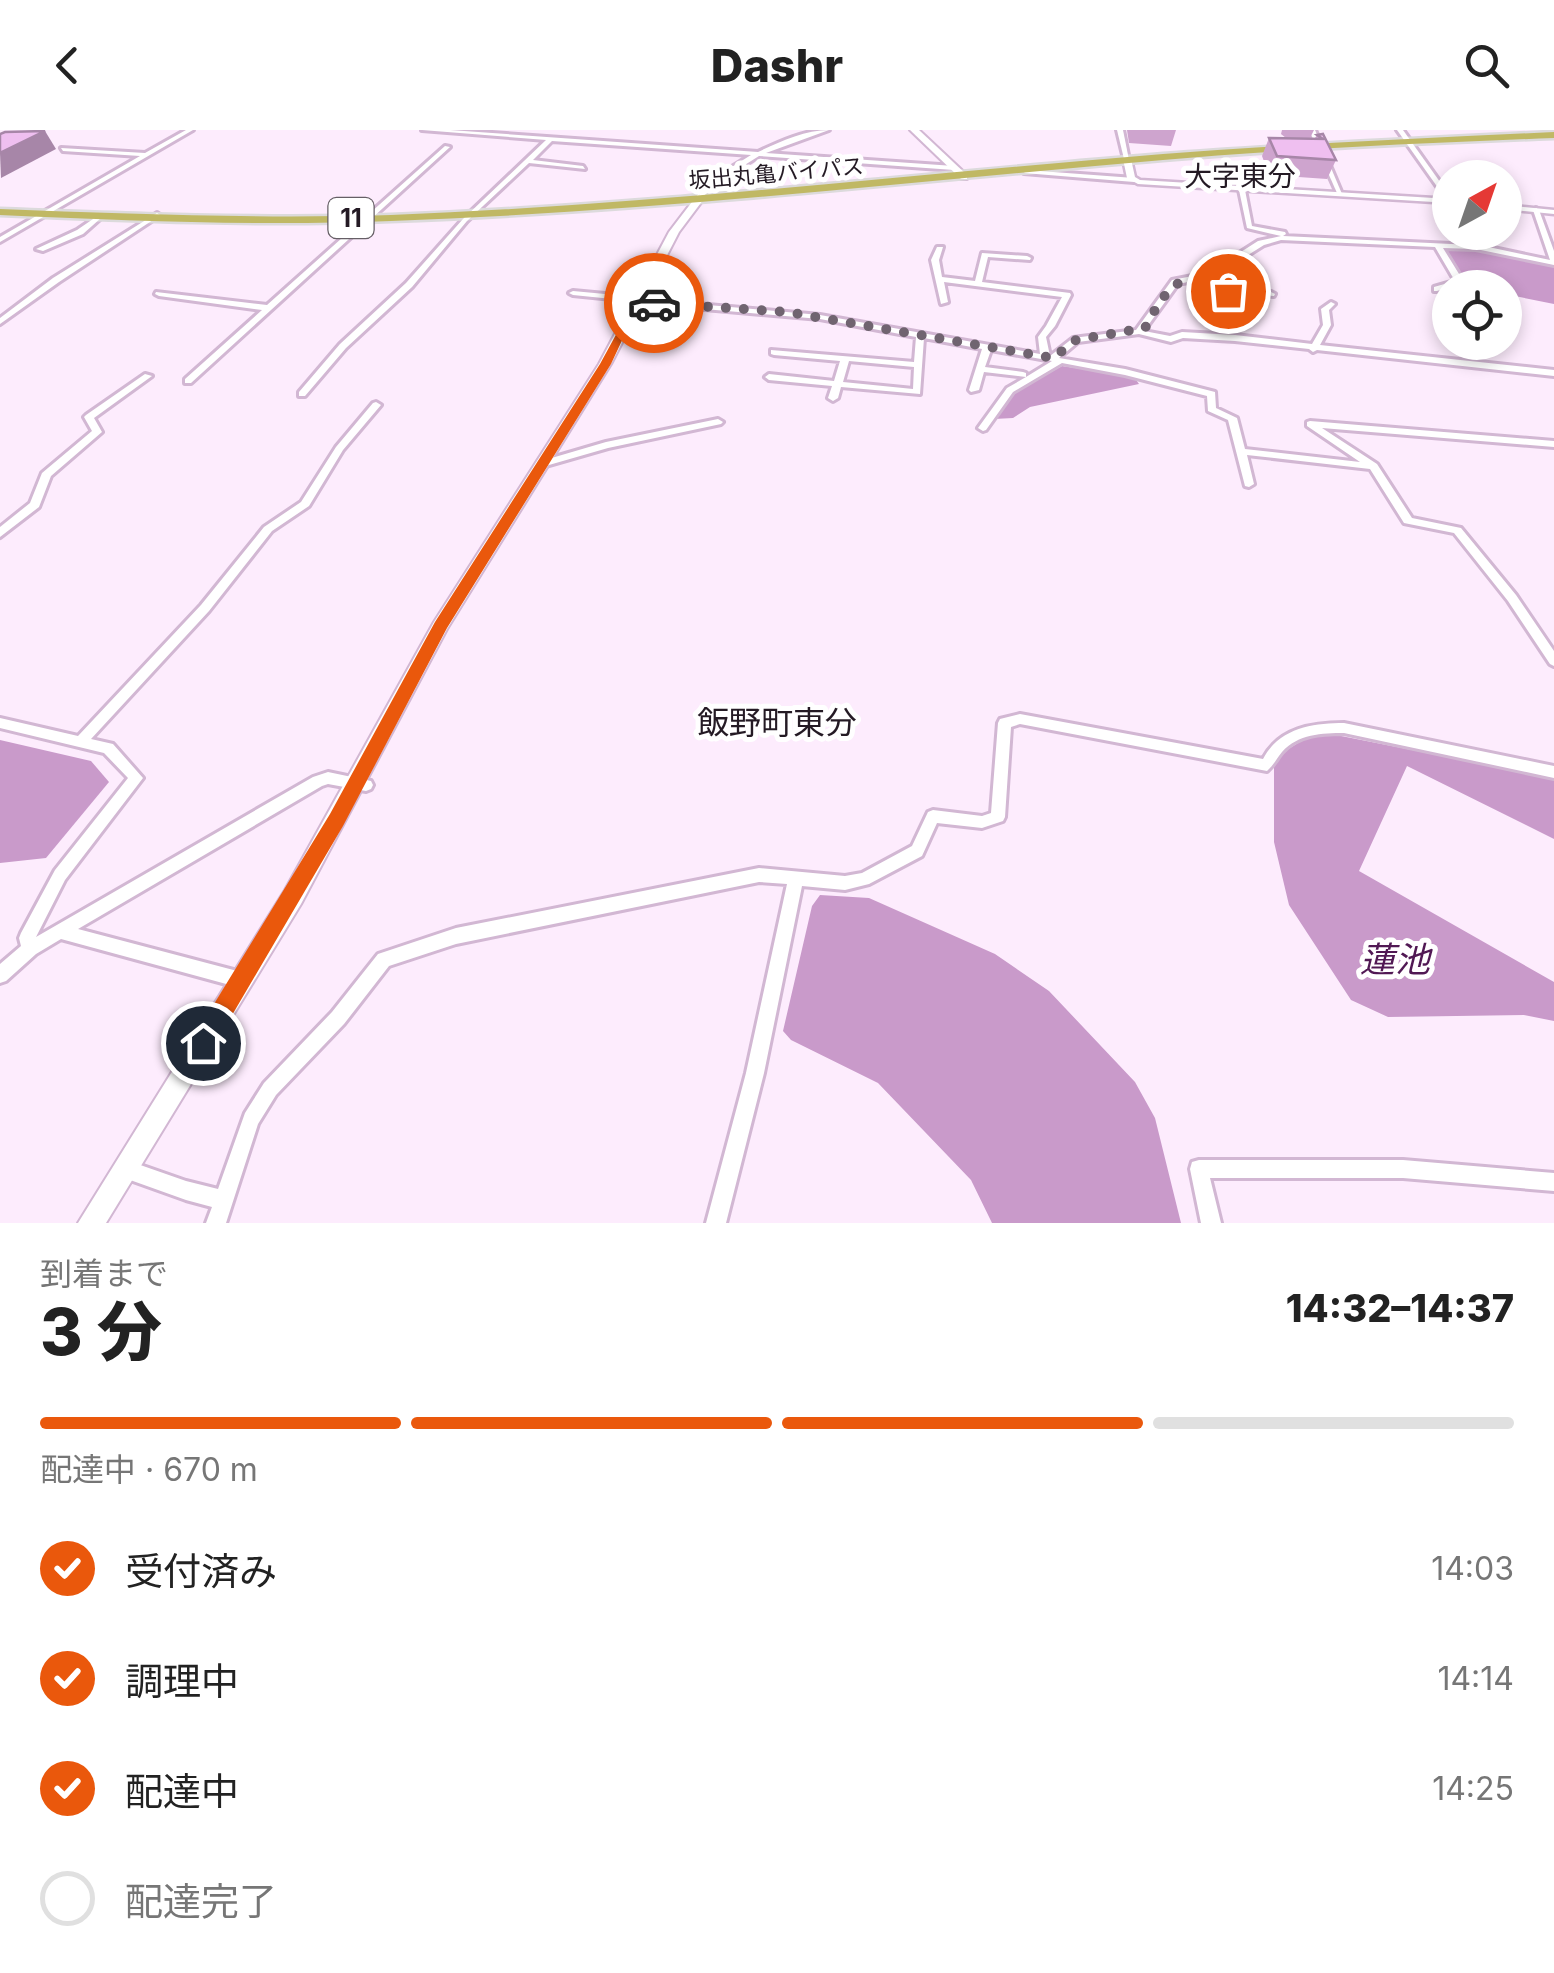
<!DOCTYPE html>
<html lang="ja">
<meta charset="utf-8">
<style>
body{margin:0;font-family:Inter,"Noto Sans JP",sans-serif;background:#f6f6f6;color:#222;height:100vh;display:flex;flex-direction:column;font-size:38px;white-space:nowrap}
*{box-sizing:border-box;margin:0}
p{font-size:32px;color:#767676}
.icon{flex:none;width:55px;height:55px;fill:none;stroke:currentColor;stroke-width:2;stroke-linecap:round;stroke-linejoin:round}
.map{position:relative;height:1093px;overflow:hidden}
.panel{display:flex;flex-direction:column;background:#fff;flex:1}
.panel>*{flex:none}
.needle{width:65px;rotate:40deg}
.controls{position:absolute;left:1432px;top:30px;display:grid;gap:20px}
.controls a{display:grid;place-items:center;width:90px;height:90px;border-radius:50%;background:#fff;box-shadow:0 5px 15px #0003;font-size:50px}
.pin{position:absolute;display:grid;place-items:center;width:85px;height:85px;color:#fff;margin:-42px;border:5px solid #fff;border-radius:50%;box-shadow:0 2px 10px #0007}
.courier{position:absolute;display:grid;place-items:center;width:100px;height:100px;margin:-50px;border:8px solid #ea580c;border-radius:50%;background:#fff;color:#222;box-shadow:0 2px 12px #0007}
.head em{font-style:normal;font-weight:800}
.head div{display:flex;flex-direction:column-reverse}
.head{display:flex;align-items:center;justify-content:space-between;height:170px;padding:0 40px}
h1{font-size:65px;font-weight:800;line-height:75px}
.bar{display:grid;grid-template-columns:repeat(4,1fr);gap:15px 10px;align-content:center;height:120px;padding:0 40px}
.bar i{height:12px;border-radius:8px;background:#e0e0e0}
.bar .current{background:#ea580c}
.bar p{grid-column:span 4}
ol{padding:0 40px;list-style:none}
li{display:flex;align-items:center;gap:30px;height:110px}
li p{margin-inline-start:auto}
li .icon{padding:10px;border-radius:50%;background:#ea580c;color:#fff;stroke-width:4}
li:last-child{color:#767676}
li i{width:55px;height:55px;border:5px solid #e0e0e0;border-radius:50%}
header{display:flex;justify-content:space-between;align-items:center;height:130px;padding:0 40px;background:#fff;font-size:45px;font-weight:800}
.map>svg:first-child{display:block}
.water{fill:#c99aca}
.lines{fill:none;stroke-linecap:round;stroke-linejoin:round}
.minor-casing{stroke:#d2b7d3;stroke-width:6}
.tertiary-casing{stroke:#d2b7d3;stroke-width:5}
.secondary-casing{stroke:#d2b7d3;stroke-width:4}
.trunk-casing{stroke:#dcdadc;stroke-width:5}
.minor{fill:#fff;fill-rule:evenodd}
.tertiary{fill:#fff;fill-rule:evenodd}
.secondary{fill:#fff;fill-rule:evenodd}
.trunk{fill:#c0b864;fill-rule:evenodd}
.wall{fill:#cea4ce}
.shaded-wall{fill:#a786a8}
.building{fill:#efbff0;stroke:#a786a8;stroke-width:2.5}
.route{fill:#ea580c}
.done{stroke:#706470;stroke-width:10;stroke-dasharray:0 18}
.labels{text-anchor:middle;dominant-baseline:central;stroke-width:10;stroke-linejoin:round;paint-order:stroke}
.far-street-label{font-size:22px;fill:#241a24;stroke:#fff}
.shield{fill:#fff;stroke:#665f66;stroke-width:2.5}
.shield-label{font-size:25px;font-weight:bold;fill:#241a24}
.far-quarter-label{font-size:28px;fill:#241a24;stroke:#fff}
.quarter-label{font-size:32px;fill:#241a24;stroke:#fff}
.near-water-label{font-size:35px;font-style:italic;fill:#511954;stroke:#fff}
</style>
<header><svg class="icon" aria-label="back" viewBox="0 0 24 24"><path d="M15 5l-7 7 7 7"/></svg>Dashr<svg class="icon" aria-label="search" viewBox="0 0 24 24"><circle cx="10" cy="10" r="6"/><path d="M15 15l6 6"/></svg></header>
<div class="map">
<svg width="1554" height="1093" viewBox="0 0 1554 1093">
<rect width="100%" height="100%" fill="#fdecfd"/>
<g class="water">
<path d="M1441 118H1473L1554 135V174L1505 164V158C1472 158 1459 144 1441 118Z"/>
<polygon points="1062,236 1134,247 1139,254 1030,277 1013,288 994,289 1015,262"/>
<polygon points="1331,604 1554,648 1554,709 1407,636 1359,741 1554,852 1554,891 1524,885 1388,887 1351,870 1289,775 1274,712 1274,628 1306,608"/>
<polygon points="0,610 91,631 109,652 46,728 0,733"/>
<polygon points="820,765 869,768 995,824 1049,861 1135,952 1155,988 1181,1093 992,1093 971,1050 878,953 791,910 783,901 812,776"/>
</g>
<g class="lines">
<g class="minor-casing">
<g id="minor">
<polygon points="186,0 193,0 0,112 0,107 140,26 63,21 61,18 145,23"/>
<path d="M422 0H450L758 22C779 12 805 0 829 0L766 23 954 36 957 38 954 40 759 26 732 43 701 68 699 67V65L727 40 751 25 552 11 533 30 583 36 585 39 529 33 467 91 412 157 346 218 305 266H299V262L340 214 406 153 463 89 546 10Z"/>
<polygon points="1117,0 1123,0 1129,30 1124,29"/>
<polygon points="1309,0 1315,0 1342,64 1337,63"/>
<polygon points="1397,0 1403,0 1450,66 1450,73 1448,72"/>
<polygon points="445,16 450,17 191,253 185,253 185,249 262,180 159,166 155,164 156,162 267,175"/>
<polygon points="1026,40 1134,48 1137,50 1134,52 1024,43"/>
<path d="M1242 58 1245 60 1252 96 1285 102 1286 104 1283 106 1472 115 1470 102H1477L1479 115 1550 130 1533 80 1536 78 1539 80 1554 121V135L1476 119 1443 118 1464 152 1437 161H1434V157L1455 151 1435 117 1281 110 1264 115 1213 147 1205 148 1210 157 1271 162 1275 164 1274 166 1207 161H1204L1198 150 1178 154 1144 201 1170 206 1182 202 1235 205 1312 214 1323 195 1321 179 1331 172 1335 174 1329 180 1331 195 1320 215 1554 240V246L1317 220 1313 222 1309 219 1235 211 1183 208 1171 212 1139 204 1078 212 1059 228 1125 239 1215 262 1216 278 1237 288 1245 319 1360 332 1307 296V292L1310 291 1554 311V317L1322 298 1377 334 1412 388 1461 398 1516 465 1554 521V536L1550 534 1508 471 1454 403 1404 393 1370 339 1247 325 1254 354 1249 357 1245 356 1228 290 1208 281 1207 266 1125 245 1062 233 1013 262 986 300 983 301 978 298 1007 258 1026 247 984 242 979 260 971 262 969 260 982 219 924 208 920 264 841 257 838 268 833 271 828 268 832 256 769 250 765 247 769 244 834 251 840 231 774 225 771 224V220L914 232 916 207 820 189 636 173 632 171 573 165 569 163 573 161 637 167 641 169 820 185 1040 224 1038 207 1046 196 1062 167 944 152 948 172 941 174 931 130 937 117H943L939 130 942 147 975 151 982 123 1027 126 1031 128 1030 130 988 127 982 152 1070 163 1071 165 1055 196 1046 207 1050 226 1073 208 1136 200 1172 150 1208 143 1258 111 1281 106 1247 98 1239 60ZM991 220 1052 231 1026 247V243L1023 242 985 237ZM849 231 914 237 913 259 843 252Z"/>
<polygon points="157,83 160,85 159,86 59,152 0,194 0,188 53,148"/>
<polygon points="96,87 101,88 83,104 43,121 36,119 77,100"/>
<polygon points="145,244 152,246 94,288 102,302 51,346 39,377 0,407 0,397 30,373 42,343 92,301 84,287 86,285"/>
<polygon points="376,272 381,275 343,320 309,376 272,401 209,481 91,609 113,614 143,648 65,750 36,807 313,647 328,642 371,651 373,655 371,659 366,661 328,654 322,656 78,799 241,842 247,844 249,850 247,856 241,858 61,809 36,824 6,851 0,853 0,834 21,816 19,808 21,803 55,740 128,648 104,623 0,598 0,588 78,606 201,475 264,397 301,372 336,317 373,273"/>
<polygon points="718,289 723,292 721,294 608,318 542,337 537,334 538,332 606,312"/>
<path d="M1020 584 1263 629C1279 598 1313 593 1344 593L1554 636V648L1344 603C1322 603 1298 604 1282 622 1276 629 1274 635 1267 641L1020 594 1011 597 1005 687 1003 691 982 698 937 693 922 726 869 754 845 760 802 756 764 943 726 1093H706L746 943 787 754 759 752 456 814 389 836 344 894 276 965 258 994 226 1093H206L212 1077 186 1070 119 1046 117 1039 119 1032 126 1030 186 1051 218 1059 245 983 264 953 332 882 378 824 456 798 759 738 845 746 862 743 912 716 928 682 933 680 982 686 991 683 998 593 1000 589Z"/>
<polygon points="1199,1030 1403,1030 1554,1043 1554,1061 1403,1048 1210,1048 1221,1093 1201,1093 1190,1039 1192,1032"/>
</g>
</g>
<g class="tertiary-casing">
<g id="tertiary">
<polygon points="1127,27 1131,29 1135,47 1140,50 1450,69 1450,73 1138,54 1127,48 1123,29"/>
<polygon points="1505,75 1554,80 1554,84 1505,79"/>
</g>
</g>
<g class="secondary-casing">
<g id="secondary">
<polygon points="910,0 919,0 967,45 967,49 961,49"/>
<polygon points="698,64 706,66 679,102 611,234 447,499 301,774 106,1093 78,1093 285,760 434,492 599,234 669,102"/>
</g>
</g>
<g class="trunk-casing">
<path id="trunk" d="M1554 2V8C1424 13 1293 19 1163 30 906 52 649 82 391 91 261 96 130 91 0 85V79C130 84 261 89 391 85 649 75 906 45 1163 24 1293 14 1424 8 1554 2Z"/>
</g>
<use href="#minor" class="minor"/>
<use href="#tertiary" class="tertiary"/>
<use href="#secondary" class="secondary"/>
<use href="#trunk" class="trunk"/>
</g>
<g class="wall">
<polygon points="1127,0 1176,0 1171,16 1129,13"/>
<polygon points="1282,0 1314,0 1310,8 1315,8 1317,5 1323,4 1336,30 1327,49 1269,45 1262,26 1269,8 1286,8 1281,4"/>
</g>
<polygon class="shaded-wall" points="45,1 56,19 1,48 0,23"/>
<g class="building">
<polygon points="45,1 0,23 0,4 5,2"/>
<polygon points="1323,4 1336,30 1277,26 1269,8 1323,9 1317,5"/>
</g>
<polygon class="route" points="636,168 660,173 639,174 611,234 447,498 343,696 211,921 195,921 195,905 330,684 435,492 600,234"/>
<g class="lines">
<path class="done" d="M654 173 787 182 1053 228 1076 210 1145 198C1158 174 1170 149 1200 146L1207 159 1228 161"/>
</g>
<g class="labels">
<g class="far-street-label">
<text transform="translate(776 43) rotate(-5)">坂出丸亀バイパス</text>
</g>
<rect class="shield" x="328.5" y="68" width="45" height="40" rx="8"/>
<g class="shield-label">
<text x="351" y="88">11</text>
</g>
<g class="far-quarter-label">
<text x="1240" y="46">大字東分</text>
</g>
<g class="quarter-label">
<text x="777" y="592">飯野町東分</text>
</g>
<g class="near-water-label">
<text x="1395" y="829">蓮池</text>
</g>
</g>
</svg>
<div class="controls">
<a><svg class="needle" viewBox="-14 -14 28 28"><path d="M0-13l5 13h-10z" fill="#e53935"/><path d="M0 13l5-13h-10z" fill="#767676"/></svg></a>
<a><svg class="icon" aria-label="locate" viewBox="0 0 24 24"><circle cx="12" cy="12" r="6"/><path d="M12 2v4M12 18v4M2 12h4M18 12h4"/></svg></a>
</div>
<div class="pin" style="left:1228px;top:161px;background:#ea580c"><svg class="icon" aria-label="bag" viewBox="0 0 24 24"><path d="M5 8h14l-1 12H6zM9 8a3 3 0 0 1 6 0"/></svg></div>
<div class="pin" style="left:203px;top:913px;background:#1f2937"><svg class="icon" aria-label="home" viewBox="0 0 24 24"><path d="M3 11l9-7 9 7M6 9v11h12V9"/></svg></div>
<div class="courier" style="left:654px;top:173px"><svg class="icon" aria-label="car" viewBox="0 0 24 24"><path d="M5 17H2v-5l4-1 3-4h7l3 4 3 1v5h-3M9 17h6M6 11h13"/><circle cx="7" cy="17" r="2"/><circle cx="17" cy="17" r="2"/></svg></div>
</div>
<section class="panel">
<div class="head"><div><h1>3 分</h1><p>到着まで</p></div><em>14:32–14:37</em></div>
<div class="bar"><i class="current"></i><i class="current"></i><i class="current"></i><i></i><p>配達中 · 670 m</p></div>
<ol>
<li><svg class="icon" aria-label="check" viewBox="0 0 24 24"><path d="M5 12l5 5 9-10"/></svg>受付済み<p>14:03</p></li>
<li><svg class="icon" aria-label="check" viewBox="0 0 24 24"><path d="M5 12l5 5 9-10"/></svg>調理中<p>14:14</p></li>
<li><svg class="icon" aria-label="check" viewBox="0 0 24 24"><path d="M5 12l5 5 9-10"/></svg>配達中<p>14:25</p></li>
<li><i></i>配達完了</li>
</ol>
</section>
